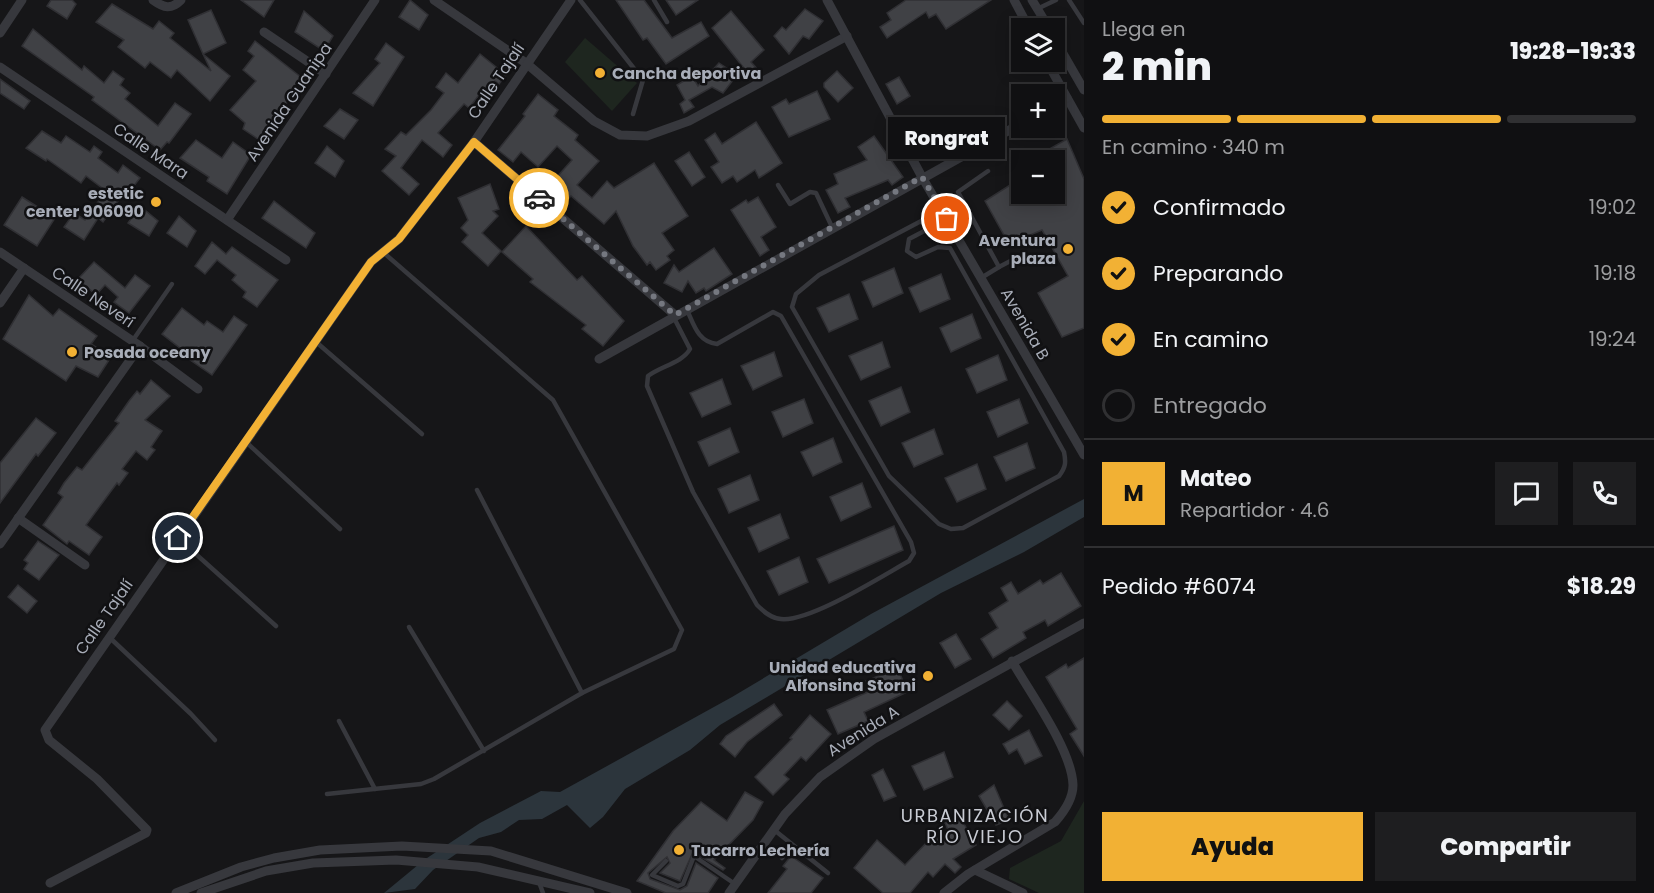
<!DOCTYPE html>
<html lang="es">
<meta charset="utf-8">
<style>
body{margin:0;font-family:Poppins,sans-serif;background:#1e1e20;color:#f1f3f6;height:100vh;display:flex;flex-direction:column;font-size:22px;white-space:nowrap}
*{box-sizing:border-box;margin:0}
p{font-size:20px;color:#9c9d9f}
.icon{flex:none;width:33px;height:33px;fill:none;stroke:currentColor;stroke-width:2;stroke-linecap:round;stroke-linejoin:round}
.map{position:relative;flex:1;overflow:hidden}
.sheet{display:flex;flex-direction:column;background:#101012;width:570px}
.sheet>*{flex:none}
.controls{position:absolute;left:1011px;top:18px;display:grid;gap:12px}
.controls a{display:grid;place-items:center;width:54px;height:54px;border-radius:0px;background:#101012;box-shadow:0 3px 15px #0003,0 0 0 2px #303032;font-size:30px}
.pin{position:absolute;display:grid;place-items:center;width:51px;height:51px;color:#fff;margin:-26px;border:3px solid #fff;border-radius:50%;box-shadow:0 2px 6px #0007}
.courier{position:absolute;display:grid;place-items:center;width:60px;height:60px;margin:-30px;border:4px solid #f2b134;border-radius:50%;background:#fff;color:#222;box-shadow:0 2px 8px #0007}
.bubble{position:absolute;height:42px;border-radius:0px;background:#101012;box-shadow:0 3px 15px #0003,0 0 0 2px #303032;font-size:20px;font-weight:800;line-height:42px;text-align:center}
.headline em{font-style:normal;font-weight:800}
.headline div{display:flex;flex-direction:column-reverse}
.headline{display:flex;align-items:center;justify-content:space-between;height:102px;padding:0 18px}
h1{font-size:39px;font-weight:800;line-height:45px}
.bar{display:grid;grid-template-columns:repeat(4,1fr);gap:9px 6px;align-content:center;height:72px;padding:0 18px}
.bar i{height:8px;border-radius:4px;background:#303032}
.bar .on{background:#f2b134}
.bar p{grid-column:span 4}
.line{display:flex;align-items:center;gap:15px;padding:0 18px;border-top:2px solid #303032}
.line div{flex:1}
.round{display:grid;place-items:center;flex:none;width:63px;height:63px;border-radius:0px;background:#1e1e20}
ol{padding:0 18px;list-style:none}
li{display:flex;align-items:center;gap:18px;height:66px}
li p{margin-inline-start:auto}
li .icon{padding:6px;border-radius:50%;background:#f2b134;color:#111;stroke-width:4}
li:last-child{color:#9c9d9f}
li i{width:33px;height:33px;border:3px solid #303032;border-radius:50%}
.cta{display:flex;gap:12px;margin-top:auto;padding:12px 18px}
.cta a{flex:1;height:69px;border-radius:0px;background:#f2b134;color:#111;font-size:24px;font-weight:800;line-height:69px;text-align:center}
.cta a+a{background:#1e1e20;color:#f1f3f6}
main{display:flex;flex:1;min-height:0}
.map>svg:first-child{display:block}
.green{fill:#1e261f}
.water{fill:#2c353c}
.building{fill:#404145;stroke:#303034;stroke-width:1.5}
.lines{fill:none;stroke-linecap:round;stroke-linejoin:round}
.service{stroke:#37383d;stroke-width:4.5}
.minor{stroke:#37383d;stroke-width:9}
.done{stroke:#757880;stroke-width:6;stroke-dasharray:0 10.8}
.route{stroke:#f2b134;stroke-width:8}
.poi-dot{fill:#f2b134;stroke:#111113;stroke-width:2}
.labels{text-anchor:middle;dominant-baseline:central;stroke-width:5;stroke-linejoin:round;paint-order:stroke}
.poi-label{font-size:16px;font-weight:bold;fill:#a8adb8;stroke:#111113;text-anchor:start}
.street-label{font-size:16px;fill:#a8adb8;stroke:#111113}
.neighbourhood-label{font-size:18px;letter-spacing:1.5px;fill:#c9ccd4;stroke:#111113}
</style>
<main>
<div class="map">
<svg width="1084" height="893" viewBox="0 0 1084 893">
<rect width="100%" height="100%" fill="#161618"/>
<g class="green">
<polygon points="585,38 637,83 612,111 565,62"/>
<polygon points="1084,801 1084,893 1039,893 1009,879 1010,868 1061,841"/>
</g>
<polygon class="water" points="1084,499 1084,517 1024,552 941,593 720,725 690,750 625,789 603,817 590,828 567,805 542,819 519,820 501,832 479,838 433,870 415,889 384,893 424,860 480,823 541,791 560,792 732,697 871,614"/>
<g class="building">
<polygon points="51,0 72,0 76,4 67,19 47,6"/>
<polygon points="241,0 274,0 264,17"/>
<polygon points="410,0 428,15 419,30 399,17"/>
<polygon points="616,0 644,0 672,38 701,22 709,36 666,64 647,38 643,40"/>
<polygon points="666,0 698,0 676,15"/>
<polygon points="906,0 991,0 946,29 936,14 929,18 926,12 887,38 880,27 891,20 887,13"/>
<polygon points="112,4 153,29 159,21 174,33 170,38 211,71 203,54 230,76 210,101 177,70 171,78 150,62 145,68 118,47 124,40 96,22"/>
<polygon points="805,9 823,21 809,39 803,36 789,54 774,36 782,27 786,30"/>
<polygon points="211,10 226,43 203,54 188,20"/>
<polygon points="304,11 333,36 324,51 295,32"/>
<polygon points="731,11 764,50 751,62 759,71 751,77 712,28"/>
<polygon points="33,29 82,70 84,66 104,83 113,71 124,79 120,85 130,93 125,99 158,126 175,103 191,114 169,143 167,142 160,150 92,100 94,97 22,46"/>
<polygon points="255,41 306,81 290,98 261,141 243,129 245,123 230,110 256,81 243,70 254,56 248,51"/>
<polygon points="386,43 404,57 373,106 353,93 380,63 375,59"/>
<polygon points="480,54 506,75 499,84 495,81 486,93 483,90 469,108 464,104 438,133 452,145 443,157 422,140 401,168 419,184 409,195 382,171 396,156 385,149 401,132 406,135 431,110 444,93 436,87 446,73 458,83"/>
<polygon points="719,63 737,75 723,93 712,87 689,100 694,107 684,113 680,104 685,100 677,85 692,76 698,86"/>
<polygon points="837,71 853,88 838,102 824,87 824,83"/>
<polygon points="899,77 910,96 897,104 886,84"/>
<polygon points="0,79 30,101 24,109 0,93"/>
<polygon points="817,91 830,119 789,137 772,107 786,99 789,104"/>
<polygon points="538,94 558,110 554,116 578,135 575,140 599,161 577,185 592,198 607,181 614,188 654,163 688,216 662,233 674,250 667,256 670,260 656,270 650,262 647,265 633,246 616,211 604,224 571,196 564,203 547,188 572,160 557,146 538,167 521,152 513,162 498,150 525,116 523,114"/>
<polygon points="340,109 358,120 344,139 324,126"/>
<polygon points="756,122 782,163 759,178 755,170 737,182 733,176 722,183 711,167 719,162 705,140 715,133 722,144"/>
<polygon points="42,131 61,143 66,136 90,152 94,146 102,152 98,158 118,173 123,165 140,178 133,187 130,185 103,222 98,218 84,240 64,227 74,213 85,220 106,191 86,176 81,183 47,159 46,161 26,148"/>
<polygon points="874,136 903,177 892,185 888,180 845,198 850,207 838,213 826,190 838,184 834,174 867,160 858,147"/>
<polygon points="1067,139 1084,179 1084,328 1062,337 1038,293 1068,276 1042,230 1009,244 985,201 1015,182 1010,173 1022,166 1022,194 1054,194 1054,160 1030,160"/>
<polygon points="196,140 222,158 233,142 251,155 227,194 207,181 209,177 180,158"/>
<polygon points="327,146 344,161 335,177 315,163"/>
<polygon points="689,152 705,177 692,186 675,161"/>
<polygon points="490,184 499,209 493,211 498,216 482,233 501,251 488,266 462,242 468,235 461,228 468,220 458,198"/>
<polygon points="22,197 55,218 37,246 4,225"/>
<polygon points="758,197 776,227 761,237 769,250 760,256 731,210 746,200 748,203"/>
<polygon points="274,201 315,233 306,248 262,218"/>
<polygon points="140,206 158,221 149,236 128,223"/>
<polygon points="179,216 196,231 187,247 167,233"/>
<polygon points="526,226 577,280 582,276 624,321 603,346 582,329 586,325 530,282 533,279 502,252"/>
<polygon points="212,242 226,254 232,247 278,280 257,307 243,297 246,292 232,280 236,275 217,260 205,274 195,266"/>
<polygon points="714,248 732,274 706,291 704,288 696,293 688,281 682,292 664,283 674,265 679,272"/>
<polygon points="94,262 125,288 135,275 150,286 129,313 114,302 118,297 105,285 96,295 78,279"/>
<polygon points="894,268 903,293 873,307 862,282"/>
<polygon points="941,274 950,299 920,312 909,288"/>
<polygon points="849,294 858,319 829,332 817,308"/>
<polygon points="29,295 53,316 59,309 97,336 91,344 111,357 98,377 76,366 66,381 3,339"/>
<polygon points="182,308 204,325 207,321 223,332 234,316 247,325 212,375 183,355 185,352 162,334"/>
<polygon points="972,314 981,338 951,352 940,328"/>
<polygon points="882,342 890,367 861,380 849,356"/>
<polygon points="774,352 782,376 753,390 741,366"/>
<polygon points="998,355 1007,380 977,393 966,369"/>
<polygon points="722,379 731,404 702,417 690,393"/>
<polygon points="151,380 170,396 145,420 162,431 151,447 155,450 147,460 136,451 122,469 128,473 119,485 117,483 86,525 102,537 89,555 69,541 67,544 43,525 63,497 58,493 64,483 77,467 82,470 119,423 115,421 129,401 137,391 140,394"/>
<polygon points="901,387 910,412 881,426 869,401"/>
<polygon points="804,399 813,423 783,437 772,412"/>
<polygon points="1019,399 1028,423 998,437 987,412"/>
<polygon points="36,418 56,433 38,456 36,454 0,503 0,463"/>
<polygon points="730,428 739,452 709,466 698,442"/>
<polygon points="934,429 943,454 914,467 902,443"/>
<polygon points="833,438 842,462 813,476 801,452"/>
<polygon points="1027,443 1035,468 1006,481 994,457"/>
<polygon points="977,464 986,489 957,502 945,478"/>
<polygon points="750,475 759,500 729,513 718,489"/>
<polygon points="862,483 871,507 841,521 830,497"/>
<polygon points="780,514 789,538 759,552 748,528"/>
<polygon points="894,526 903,550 829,583 817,559"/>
<polygon points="38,541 59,555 39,580 24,569 28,563 24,560"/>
<polygon points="799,557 808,582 779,595 767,571"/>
<polygon points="1061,573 1081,606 1048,626 1045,620 1023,632 1026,638 993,658 981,639 998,628 989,613 1008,601 1001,588 1011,582 1018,594 1040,580 1043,584"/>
<polygon points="18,585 37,601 27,613 8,597"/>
<polygon points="956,634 971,659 955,668 940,643"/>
<polygon points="1084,658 1084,756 1070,734 1077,729 1046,677 1066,664 1068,668"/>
<polygon points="898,668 907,692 864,712 868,721 838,734 827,710 870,691 866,681"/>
<polygon points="1007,701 1022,716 1009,730 993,715"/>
<polygon points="774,704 782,715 747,742 735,757 720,744 726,736"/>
<polygon points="810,715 831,734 806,761 801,757 784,775 789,779 773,795 755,777 792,739 790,738"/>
<polygon points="1029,730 1042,756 1025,764 1017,749 1009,754 1003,744"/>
<polygon points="944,752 953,777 924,790 912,766"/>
<polygon points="883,769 896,796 884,801 872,775"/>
<polygon points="994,785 1009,820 996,825 979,796"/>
<polygon points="745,792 763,802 753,820 714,860 725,868 723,870 693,852 680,881 660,873 670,863 667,857 648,873 650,879 680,890 687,886 696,863 718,878 708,893 666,893 637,881 673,831 701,802 727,821"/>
<polygon points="959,815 976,845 953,859 961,867 955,873 945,864 933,877 928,872 910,893 883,893 854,868 877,840 905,865 931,838 934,840 949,832 945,823"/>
<polygon points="791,856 823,878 811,893 768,893 787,869 783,866"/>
</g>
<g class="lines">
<g class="service">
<polyline points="580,0 643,80 633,114"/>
<polyline points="654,0 667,22"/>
<polyline points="1069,0 1084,23"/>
<polyline points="1037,9 1056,0"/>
<polyline points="778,185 790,204 810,192 816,193 832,227"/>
<path d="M942 210 819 275 796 294 792 307 889 476 939 524 951 529 963 528 1059 476C1066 467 1066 462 1064 452L950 248 938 247 916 257 907 251 909 239 947 219"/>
<polyline points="999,267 1020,256"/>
<polyline points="981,278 999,267 958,192 988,171"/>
<path d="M673 316 690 349C682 363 661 366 648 376L647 386 693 492 757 605C764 612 771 618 781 619 810 622 882 576 909 561L914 553 911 542 781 316 773 312 717 344C698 342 694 325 687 310"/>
<polyline points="133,340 172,284"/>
<polyline points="315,341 422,434"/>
<polyline points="246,442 340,529"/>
<polyline points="477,490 582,693"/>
<polyline points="178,538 276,626"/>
<polyline points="409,627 484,751"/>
<polyline points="109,637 191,714 215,740"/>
<polyline points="339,721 375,789"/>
<polyline points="327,794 421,784 434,779 582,693 674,649 682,630 553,400 384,253"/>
<polyline points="773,829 828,873"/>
<polyline points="782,858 792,845"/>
<polyline points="666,861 652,875 678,886 683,884 694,856 735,884"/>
<polyline points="539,882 543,893"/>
</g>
<g class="minor">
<path d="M153 0C164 8 171 10 181 0"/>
<polyline points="434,0 526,63 594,121 620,135 647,136 689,121 847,36"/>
<polyline points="827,0 922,177 1084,455"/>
<polyline points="1014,0 1029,28"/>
<polyline points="1032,0 1049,28"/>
<polyline points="264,32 326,74"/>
<polyline points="0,33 22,0"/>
<polyline points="1054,38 1084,90"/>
<polyline points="1047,62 1084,128"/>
<polyline points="0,67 286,260"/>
<polyline points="1054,104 1067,98"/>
<polyline points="474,142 675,315"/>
<polyline points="227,220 375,0"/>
<polyline points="0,252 140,346 198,389"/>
<polyline points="0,303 24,268"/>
<polyline points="599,359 1022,123"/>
<polyline points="18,518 85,565"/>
<polyline points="0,544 140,346"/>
<polyline points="975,870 1023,893"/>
<polyline points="50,883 146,833 147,830 97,779 49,740 45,730 371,262 399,239 474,142 571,0"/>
<polyline points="176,893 241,867 274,858 320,850 402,846 491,851 627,893"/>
<polyline points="201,893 266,871 313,863 396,860 478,867 590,893"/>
<polyline points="729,893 785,814 820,777 874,739 1084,623"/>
<path d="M944 893 968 874 1055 822C1063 813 1073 799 1073 785 1072 750 1030 693 1012 661"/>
</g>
</g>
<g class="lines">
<polyline class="done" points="539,198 675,315 922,177 947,219"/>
<polyline class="route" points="178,538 371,262 399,239 474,142 539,198"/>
</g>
<g class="poi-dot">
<circle cx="600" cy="73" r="6"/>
<circle cx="156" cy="202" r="6"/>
<circle cx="1068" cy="249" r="6"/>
<circle cx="72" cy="352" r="6"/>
<circle cx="928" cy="676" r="6"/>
<circle cx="679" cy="850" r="6"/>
</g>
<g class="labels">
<g class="poi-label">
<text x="612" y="73">Cancha deportiva</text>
<text x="144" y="193" text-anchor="end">estetic<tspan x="144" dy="18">center 906090</tspan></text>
<text x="1056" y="240" text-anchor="end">Aventura<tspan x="1056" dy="18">plaza</tspan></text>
<text x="84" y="352">Posada oceany</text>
<text x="916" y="667" text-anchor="end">Unidad educativa<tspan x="916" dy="18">Alfonsina Storni</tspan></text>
<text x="691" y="850">Tucarro Lechería</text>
</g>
<g class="street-label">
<text transform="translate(496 81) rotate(-56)">Calle Tajalí</text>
<text transform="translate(289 102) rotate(-56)">Avenida Guanipa</text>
<text transform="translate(151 151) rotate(34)">Calle Mara</text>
<text transform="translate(93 297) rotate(34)">Calle Neverí</text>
<text transform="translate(1025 324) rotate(60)">Avenida B</text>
<text transform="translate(104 617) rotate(-55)">Calle Tajalí</text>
<text transform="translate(863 731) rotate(-32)">Avenida A</text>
</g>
<g class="neighbourhood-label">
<text x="975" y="815">URBANIZACIÓN<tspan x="975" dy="21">RÍO VIEJO</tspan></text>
</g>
</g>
</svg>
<div class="controls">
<a><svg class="icon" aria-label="layers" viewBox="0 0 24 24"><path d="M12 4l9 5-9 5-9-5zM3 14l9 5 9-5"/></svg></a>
<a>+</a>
<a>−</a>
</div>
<div class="pin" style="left:947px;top:219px;background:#ea580c"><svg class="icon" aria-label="bag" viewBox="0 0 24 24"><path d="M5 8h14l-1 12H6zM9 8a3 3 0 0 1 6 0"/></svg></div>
<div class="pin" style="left:178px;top:538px;background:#1f2937"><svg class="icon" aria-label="home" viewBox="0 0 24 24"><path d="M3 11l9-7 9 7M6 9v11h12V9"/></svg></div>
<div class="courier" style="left:539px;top:198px"><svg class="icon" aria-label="car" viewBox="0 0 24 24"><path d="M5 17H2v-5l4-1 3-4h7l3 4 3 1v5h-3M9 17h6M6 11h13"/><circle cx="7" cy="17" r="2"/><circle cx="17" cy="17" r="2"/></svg></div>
<div class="bubble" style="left:888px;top:117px;width:117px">Rongrat</div>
</div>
<section class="sheet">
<div class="headline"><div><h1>2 min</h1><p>Llega en</p></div><em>19:28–19:33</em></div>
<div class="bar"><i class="on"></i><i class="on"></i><i class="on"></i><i></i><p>En camino · 340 m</p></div>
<ol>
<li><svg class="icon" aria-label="check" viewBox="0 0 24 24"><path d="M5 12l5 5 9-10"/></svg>Confirmado<p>19:02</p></li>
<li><svg class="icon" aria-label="check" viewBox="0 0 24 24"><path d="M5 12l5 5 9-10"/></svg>Preparando<p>19:18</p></li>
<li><svg class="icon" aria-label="check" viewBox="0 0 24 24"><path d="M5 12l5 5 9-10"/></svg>En camino<p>19:24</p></li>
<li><i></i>Entregado</li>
</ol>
<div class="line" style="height:108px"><b class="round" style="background:#f2b134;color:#111">M</b><div><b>Mateo</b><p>Repartidor · 4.6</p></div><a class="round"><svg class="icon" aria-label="chat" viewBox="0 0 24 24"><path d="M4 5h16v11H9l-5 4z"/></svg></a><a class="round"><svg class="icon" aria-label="phone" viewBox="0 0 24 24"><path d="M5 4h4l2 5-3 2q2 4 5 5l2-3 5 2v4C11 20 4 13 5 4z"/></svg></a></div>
<div class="line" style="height:78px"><div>Pedido #6074</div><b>$18.29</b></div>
<div class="cta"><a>Ayuda</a><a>Compartir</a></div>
</section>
</main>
